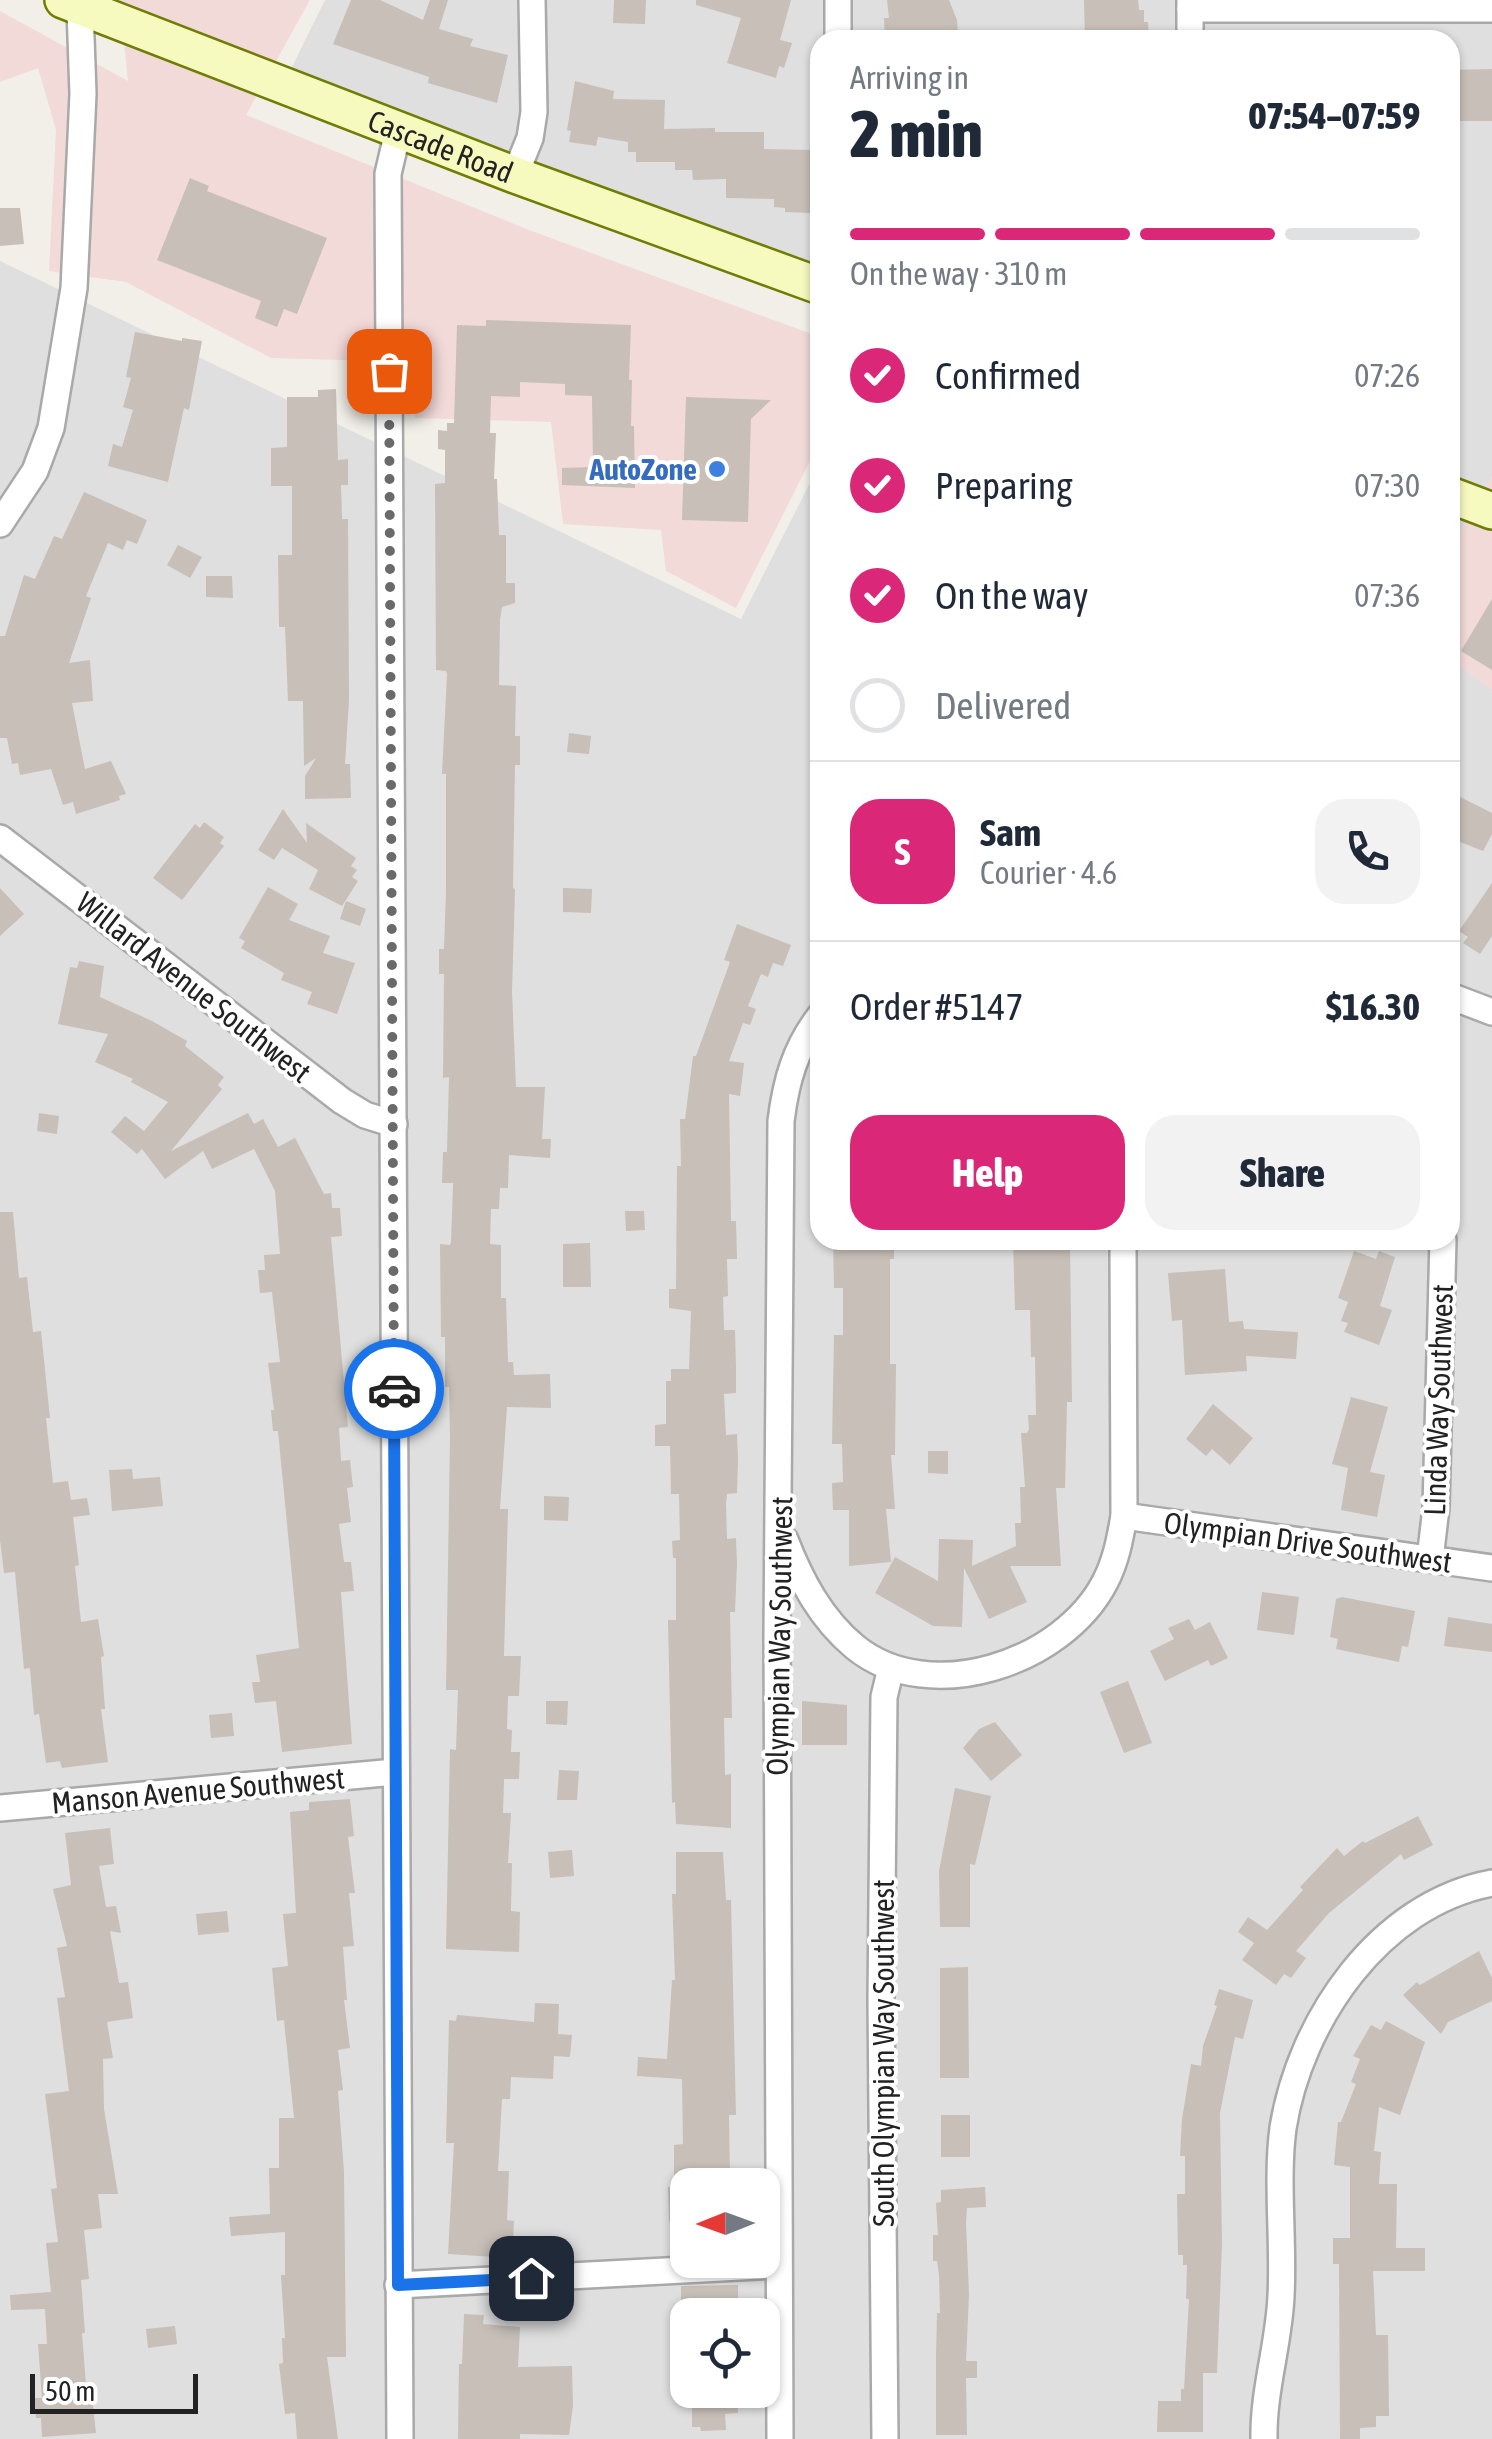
<!DOCTYPE html>
<meta charset="utf-8">
<style>
body{margin:0;font-family:"Asap Condensed",sans-serif;background:#f2f2f3;color:#1f2937;height:100vh;display:flex;flex-direction:column;font-size:38px;white-space:nowrap}
*{box-sizing:border-box;margin:0}
p{font-size:32px;color:#747a83}
.icon{flex:none;width:55px;height:55px;fill:none;stroke:currentColor;stroke-width:2;stroke-linecap:round;stroke-linejoin:round}
.map{position:relative;flex:1;overflow:hidden}
.sheet{position:absolute;left:810px;top:30px;width:650px;height:1220px;display:flex;flex-direction:column;background:#fff;border-radius:30px;box-shadow:0 2px 8px #0004}
.sheet>*{flex:none}
.needle{width:65px;rotate:269deg}
.fabs{position:absolute;left:670px;top:2168px;display:grid;gap:20px}
.fabs a{display:grid;place-items:center;width:110px;height:110px;border-radius:20px;background:#fff;box-shadow:0 2px 8px #0004;font-size:50px}
.scale{position:absolute;left:30px;bottom:25px;width:168px;box-sizing:border-box;padding-left:10px;border:5px solid #222;border-top:0;font-size:28px;line-height:35px;white-space:nowrap;color:#222;-webkit-text-stroke:8px #fff;paint-order:stroke}
.pin{position:absolute;display:grid;place-items:center;width:85px;height:85px;color:#fff;margin:-42px;border-radius:20px;box-shadow:0 5px 15px #0006}
.courier{position:absolute;display:grid;place-items:center;width:100px;height:100px;margin:-50px;border:8px solid #1a73e8;border-radius:50%;background:#fff;color:#222;box-shadow:0 2px 12px #0007}
.summary em{font-style:normal;font-weight:800}
.summary div{display:flex;flex-direction:column-reverse}
.summary{display:flex;align-items:center;justify-content:space-between;height:170px;padding:0 40px}
h1{font-size:65px;font-weight:800;line-height:75px}
.bar{display:grid;grid-template-columns:repeat(4,1fr);gap:15px 10px;align-content:center;height:120px;padding:0 40px}
.bar i{height:12px;border-radius:8px;background:#e0e1e3}
.bar .on{background:#db2777}
.bar p{grid-column:span 4}
.line{display:flex;align-items:center;gap:25px;padding:0 40px;border-top:2px solid #e0e1e3}
.line div{flex:1}
.round{display:grid;place-items:center;flex:none;width:105px;height:105px;border-radius:30px;background:#f2f2f3}
ol{padding:0 40px;list-style:none}
li{display:flex;align-items:center;gap:30px;height:110px}
li p{margin-inline-start:auto}
li .icon{padding:10px;border-radius:50%;background:#db2777;color:#fff;stroke-width:4}
li:last-child{color:#747a83}
li i{width:55px;height:55px;border:5px solid #e0e1e3;border-radius:50%}
.button{display:flex;gap:20px;margin-top:auto;padding:20px 40px}
.button a{flex:1;height:115px;border-radius:30px;background:#db2777;color:#fff;font-size:40px;font-weight:800;line-height:115px;text-align:center}
.button a+a{background:#f2f2f3;color:#1f2937}
.map>svg:first-child{display:block}
.residential{fill:#e0dfdf;fill-rule:evenodd}
.commercial{fill:#f2dad9}
.building{fill:#c7bfb8}
.lines{fill:none;stroke-linecap:round;stroke-linejoin:round}
.minor-casing{stroke:#a9a9a9;stroke-width:30}
.secondary-casing{stroke:#707d05;stroke-width:40}
.minor{stroke:#fff;stroke-width:25}
.secondary{stroke:#f7fabf;stroke-width:35}
.done{stroke:#6b6a68;stroke-width:10;stroke-dasharray:0 18}
.route{stroke:#1a73e8;stroke-width:12}
.shop-dot{fill:#3f7fe0;stroke:#fff;stroke-width:4}
.labels{text-anchor:middle;dominant-baseline:central;stroke-width:8;stroke-linejoin:round;paint-order:stroke}
.street-label{font-size:30px;fill:#222;stroke:#fff}
.shop-label{font-size:30px;font-weight:bold;fill:#366cbe;stroke:#fff;text-anchor:end}
</style>
<div class="map">
<svg width="1492" height="2439" viewBox="0 0 1492 2439">
<rect width="100%" height="100%" fill="#f2efe9"/>
<g class="residential">
<polygon points="325,0 1492,0 1492,477 1450,550 1450,40 820,40 820,286 283,85"/>
<path d="M0 261 741 619 820 463V1240H1450V659L1492 689V2439H0ZM688 2185H762V2260H688ZM688 2315H762V2390H688Z"/>
</g>
<g class="commercial">
<polygon points="120,0 310,0 246,115 529,230 820,337 820,441 736,608 666,571 661,530 563,524 551,422 415,418 411,362 271,358 126,282 49,271 56,130 38,68 0,82 0,11 128,81"/>
<polygon points="1492,477 1492,689 1450,659 1450,550"/>
</g>
<g class="building">
<polygon points="351,0 380,0 423,20 430,0 448,0 439,29 473,39 470,46 508,55 497,103 428,83 429,77 333,44"/>
<polygon points="614,0 646,0 645,24 613,23"/>
<polygon points="696,0 791,0 780,40 792,43 784,68 779,66 776,78 727,63 741,18 696,5"/>
<polygon points="887,0 949,0 957,20 958,40 885,40 884,18 889,18"/>
<polygon points="1084,0 1138,0 1139,10 1144,10 1144,22 1148,22 1149,40 1085,40"/>
<polygon points="1492,69 1492,121 1450,121 1450,70"/>
<polygon points="575,81 614,91 613,99 665,100 664,129 715,128 715,132 764,132 764,149 812,150 811,213 785,212 785,208 774,207 774,199 726,198 726,179 693,180 692,170 675,170 675,162 636,162 636,152 628,152 628,142 598,137 596,146 569,142 571,131 567,130"/>
<polygon points="190,178 209,186 207,191 327,238 297,314 284,309 277,327 255,318 261,301 157,260"/>
<polygon points="0,208 20,208 24,244 0,246"/>
<polygon points="486,320 631,325 629,380 632,380 631,426 634,426 635,488 562,485 562,468 593,467 592,396 565,395 565,384 520,382 520,397 491,396 490,433 496,433 494,479 497,479 499,535 506,535 506,583 515,583 515,603 502,607 500,620 499,685 516,686 515,736 520,736 520,765 515,765 513,888 515,889 512,992 516,1087 545,1087 542,1139 551,1139 550,1158 509,1155 508,1188 500,1188 499,1209 491,1209 490,1244 501,1245 501,1298 506,1298 508,1362 513,1362 514,1375 550,1374 551,1408 507,1407 500,1509 508,1509 504,1656 521,1656 519,1696 508,1696 507,1729 512,1730 511,1752 520,1752 519,1779 504,1779 503,1813 511,1813 508,1863 512,1863 511,1911 520,1912 519,1952 446,1949 450,1749 456,1750 458,1690 446,1690 450,1439 449,1387 445,1387 445,1337 441,1337 440,1244 450,1245 451,1242 453,1186 453,1183 442,1183 443,1152 447,1152 449,1077 443,1078 444,974 439,974 439,949 444,949 446,891 446,774 442,774 447,674 446,671 436,670 435,484 445,483 445,450 438,449 438,430 447,431 447,423 454,423 457,325 486,326"/>
<polygon points="135,332 182,341 182,338 202,341 189,410 184,408 168,482 108,466 113,444 122,447 133,410 123,407 131,378 126,377"/>
<polygon points="336,389 338,460 348,459 348,485 341,485 342,519 348,519 349,700 345,764 350,764 351,798 305,799 305,776 316,758 304,766 303,701 288,701 285,627 279,627 278,555 292,555 292,486 271,486 271,448 287,447 287,397 318,397 318,390"/>
<polygon points="686,397 771,400 751,419 748,522 682,520"/>
<polygon points="84,492 147,520 137,544 127,540 123,550 108,543 86,596 91,598 69,663 90,660 93,701 72,703 85,769 111,761 126,794 119,796 120,800 76,814 73,802 63,805 51,769 20,775 18,763 12,764 7,738 0,738 0,636 5,636 24,575 35,579 54,536 62,539"/>
<polygon points="178,545 202,557 190,578 167,565"/>
<polygon points="206,576 232,576 233,598 206,597"/>
<polygon points="1492,599 1492,670 1461,651"/>
<polygon points="569,733 591,736 589,754 567,752"/>
<polygon points="1450,792 1492,813 1492,834 1483,851 1450,838"/>
<polygon points="283,809 307,843 306,823 356,858 351,866 357,870 352,877 358,881 342,906 309,889 318,870 282,848 274,860 258,850"/>
<polygon points="204,822 224,837 220,843 224,846 182,900 153,878 195,824 200,828"/>
<polygon points="1492,883 1492,936 1480,954 1463,943 1468,937 1459,931"/>
<polygon points="268,887 298,904 289,920 330,936 323,953 355,963 337,1014 307,1004 312,992 281,980 284,973 241,948 245,941 239,938"/>
<polygon points="0,888 24,914 0,936"/>
<polygon points="563,888 592,889 591,913 563,912"/>
<polygon points="346,901 366,909 360,926 340,919"/>
<polygon points="737,924 791,945 783,966 773,963 768,977 761,974 748,1006 756,1009 750,1025 743,1023 729,1061 744,1063 740,1096 729,1094 731,1221 736,1221 737,1259 727,1259 728,1296 723,1297 724,1330 735,1330 736,1369 736,1393 724,1394 726,1435 737,1434 738,1459 737,1493 727,1494 726,1504 727,1539 736,1538 737,1563 735,1612 730,1612 732,1718 724,1718 725,1775 731,1774 731,1828 676,1824 675,1802 672,1803 668,1620 676,1620 676,1558 673,1558 672,1541 680,1540 679,1494 671,1494 670,1446 655,1446 655,1425 666,1424 666,1381 671,1381 671,1369 689,1369 691,1311 669,1308 669,1289 676,1289 677,1166 681,1166 680,1119 685,1119 693,1056 696,1056 730,962 724,960"/>
<polygon points="79,961 104,966 100,997 152,1021 187,1041 185,1046 224,1077 218,1085 222,1089 171,1151 248,1113 254,1124 263,1119 278,1147 295,1138 324,1194 331,1193 332,1208 340,1208 342,1236 331,1237 348,1427 339,1428 341,1461 350,1460 353,1487 347,1488 351,1522 339,1524 344,1562 351,1562 354,1591 341,1592 352,1744 282,1752 276,1701 255,1703 252,1682 260,1682 256,1655 299,1648 278,1431 273,1431 271,1410 274,1410 268,1363 280,1362 272,1292 260,1293 258,1270 265,1270 264,1255 280,1254 275,1191 254,1149 212,1169 203,1151 165,1179 142,1149 137,1154 111,1132 125,1116 144,1131 168,1102 131,1082 133,1079 95,1062 108,1034 58,1024 70,967 77,968"/>
<polygon points="39,1113 59,1116 57,1134 37,1131"/>
<polygon points="625,1211 644,1211 645,1230 626,1231"/>
<polygon points="0,1212 13,1212 19,1278 27,1277 33,1332 41,1331 50,1418 46,1418 53,1483 68,1481 71,1500 87,1498 90,1515 73,1517 79,1565 75,1566 81,1622 98,1619 104,1656 101,1657 105,1709 101,1709 108,1762 62,1768 60,1761 46,1763 39,1714 34,1715 30,1668 24,1669 15,1572 4,1573 0,1540"/>
<polygon points="833,1240 894,1240 894,1259 890,1259 890,1364 896,1364 895,1455 891,1455 895,1509 886,1509 891,1562 849,1566 849,1510 833,1510 832,1483 843,1482 842,1444 832,1444 834,1335 843,1335 843,1288 834,1288"/>
<polygon points="1013,1240 1070,1240 1072,1402 1067,1402 1065,1488 1056,1488 1061,1566 1010,1566 1027,1602 989,1619 964,1568 962,1627 933,1626 875,1593 895,1557 938,1581 939,1539 973,1540 972,1566 1016,1546 1015,1523 1021,1523 1020,1487 1025,1487 1021,1433 1027,1433 1029,1429 1028,1415 1036,1415 1035,1357 1031,1357 1030,1310 1015,1310"/>
<polygon points="590,1243 591,1287 563,1287 563,1244"/>
<polygon points="1354,1251 1376,1259 1379,1251 1395,1257 1380,1306 1392,1310 1379,1345 1344,1332 1348,1323 1341,1321 1348,1302 1338,1298"/>
<polygon points="1225,1269 1229,1322 1243,1321 1244,1329 1298,1332 1296,1359 1246,1356 1247,1371 1185,1375 1182,1320 1172,1321 1168,1273"/>
<polygon points="1351,1397 1388,1407 1370,1472 1385,1475 1377,1517 1341,1510 1348,1468 1332,1464"/>
<polygon points="1213,1404 1253,1438 1230,1465 1212,1449 1206,1456 1186,1439"/>
<polygon points="928,1451 948,1451 948,1474 928,1473"/>
<polygon points="132,1469 133,1479 160,1477 163,1506 112,1511 109,1470"/>
<polygon points="544,1496 569,1497 568,1521 544,1520"/>
<polygon points="1262,1592 1299,1597 1294,1635 1257,1630"/>
<polygon points="1342,1597 1415,1611 1408,1647 1402,1646 1399,1662 1336,1649 1338,1639 1330,1637 1336,1599"/>
<polygon points="1448,1617 1492,1624 1492,1652 1444,1646"/>
<polygon points="1189,1619 1195,1630 1210,1622 1228,1658 1211,1666 1208,1660 1165,1681 1150,1651 1174,1639 1168,1628"/>
<polygon points="1128,1681 1152,1743 1124,1753 1100,1692"/>
<polygon points="546,1701 568,1701 567,1725 546,1724"/>
<polygon points="802,1701 847,1705 847,1745 802,1745"/>
<polygon points="232,1713 234,1736 211,1738 209,1715"/>
<polygon points="995,1722 1022,1755 991,1781 963,1748 979,1729"/>
<polygon points="559,1770 579,1771 577,1800 557,1800"/>
<polygon points="955,1788 991,1796 975,1865 970,1864 970,1927 940,1927 939,1871"/>
<polygon points="350,1799 354,1836 348,1837 355,1893 349,1893 354,1946 343,1947 347,2000 344,2000 350,2048 338,2050 343,2090 338,2091 344,2172 346,2357 327,2357 338,2439 297,2439 295,2413 285,2414 279,2364 283,2363 282,2338 285,2338 281,2275 285,2275 285,2232 231,2236 229,2217 270,2214 269,2168 279,2168 279,2118 294,2118 284,2020 277,2021 272,1968 288,1966 283,1914 296,1913 290,1812 309,1810 309,1802"/>
<polygon points="1418,1816 1433,1845 1404,1860 1401,1854 1329,1913 1296,1951 1306,1958 1291,1978 1284,1974 1276,1985 1242,1960 1254,1943 1238,1932 1248,1917 1267,1930 1303,1890 1300,1887 1337,1848 1344,1856 1363,1841 1365,1843"/>
<polygon points="110,1828 114,1864 99,1866 106,1907 116,1906 121,1933 110,1931 119,1983 128,1982 133,2018 107,2022 113,2058 103,2059 104,2109 118,2194 98,2194 102,2228 84,2230 89,2279 81,2280 85,2333 82,2333 87,2398 92,2397 96,2433 42,2437 41,2418 36,2418 34,2398 42,2398 38,2344 47,2344 45,2309 11,2310 10,2295 51,2292 46,2243 58,2242 51,2189 57,2188 45,2094 69,2091 57,1998 65,1997 57,1948 67,1946 53,1889 71,1885 65,1833"/>
<polygon points="572,1850 574,1876 550,1878 548,1852"/>
<polygon points="676,1852 723,1852 726,1900 731,1900 736,2115 729,2115 730,2179 674,2179 674,2145 683,2144 682,2079 637,2076 638,2057 667,2059 672,1980 675,1980 672,1894 676,1894"/>
<polygon points="227,1911 229,1932 198,1935 196,1914"/>
<polygon points="1479,1951 1492,1978 1492,2001 1448,2022 1441,2034 1403,1995 1417,1982 1420,1985"/>
<polygon points="968,1967 969,2078 940,2078 940,1968"/>
<polygon points="1219,1989 1253,2000 1243,2039 1235,2037 1220,2113 1222,2244 1217,2373 1203,2373 1203,2432 1157,2432 1158,2401 1181,2401 1181,2389 1184,2389 1189,2299 1186,2299 1187,2265 1183,2265 1183,2255 1178,2255 1177,2194 1185,2194 1185,2156 1180,2156 1182,2119 1191,2064 1201,2066 1203,2046 1217,2006 1214,2005"/>
<polygon points="535,2003 559,2004 558,2034 572,2035 570,2057 554,2056 553,2079 511,2077 510,2099 502,2099 498,2171 509,2171 507,2220 514,2221 512,2258 448,2254 454,2143 446,2143 449,2020 456,2021 457,2015 534,2022"/>
<polygon points="1386,2021 1425,2042 1400,2115 1379,2107 1374,2151 1381,2152 1379,2184 1397,2184 1396,2248 1425,2248 1425,2271 1373,2271 1376,2335 1388,2335 1389,2416 1376,2416 1376,2427 1360,2428 1360,2439 1340,2439 1339,2264 1333,2264 1333,2238 1350,2238 1350,2167 1334,2165 1338,2122 1341,2122 1356,2084 1351,2082 1360,2059 1353,2056 1371,2025 1381,2030"/>
<rect x="941" y="2115" width="29" height="42"/>
<polygon points="688,2186 688,2222 669,2222 668,2187"/>
<polygon points="985,2187 986,2207 967,2208 966,2223 969,2294 966,2361 977,2361 977,2378 966,2378 967,2435 936,2435 936,2356 937,2313 940,2313 939,2275 937,2261 933,2261 933,2235 938,2235 936,2203 941,2202 941,2190"/>
<polygon points="738,2285 738,2315 681,2315 681,2286"/>
<polygon points="464,2314 484,2315 483,2324 520,2327 518,2367 572,2366 573,2406 569,2435 520,2434 520,2439 458,2439 459,2364 462,2364"/>
<polygon points="175,2326 177,2344 148,2348 146,2329"/>
<polygon points="700,2391 737,2391 738,2413 725,2414 726,2430 701,2431 700,2427 692,2427 692,2406 700,2401"/>
</g>
<g class="lines">
<g class="minor-casing">
<g id="minor">
<polyline points="838,0 838,40"/>
<polyline points="1190,0 1190,40"/>
<polyline points="1190,9 1492,9"/>
<polyline points="398,131 388,174 400,2439"/>
<polyline points="515,175 530,138 534,112 532,0"/>
<polyline points="0,524 35,471 51,428 74,288 83,94 80,9"/>
<polyline points="0,838 342,1101 365,1115 394,1124"/>
<polyline points="1450,996 1492,1012"/>
<polyline points="1124,1516 1492,1568"/>
<path d="M785 1540C801 1581 821 1619 855 1647 930 1708 1063 1663 1105 1582 1116 1561 1120 1539 1124 1516L1123 1240"/>
<polyline points="1430,1559 1436,1508 1443,1240"/>
<polyline points="0,1808 395,1772"/>
<polyline points="398,2285 778,2265"/>
<path d="M780 2439 777 1633 781 1121C786 1081 795 1048 820 1016"/>
<polyline points="885,2439 881,2000 884,1697 891,1668"/>
<path d="M1264 2439C1263 2391 1279 2344 1281 2296 1284 2243 1276 2180 1283 2128 1300 2021 1379 1904 1492 1883"/>
</g>
</g>
<g class="secondary-casing">
<g id="secondary">
<path id="s1" d="M63 0 515 175 820 286"/>
<polyline points="1450,495 1492,511"/>
</g>
</g>
<use href="#minor" class="minor"/>
<use href="#secondary" class="secondary"/>
</g>
<g class="lines">
<polyline class="done" points="389,371 394,1389"/>
<polyline class="route" points="394,1389 398,2285 531,2278"/>
</g>
<circle class="shop-dot" cx="717" cy="469" r="10"/>
<g class="labels">
<g class="street-label">
<text stroke="none"><textPath href="#s1" startOffset="405">Cascade Road</textPath></text>
<text transform="translate(194 987) rotate(38)">Willard Avenue Southwest</text>
<text transform="translate(1438 1400) rotate(-88)">Linda Way Southwest</text>
<text transform="translate(1308 1542) rotate(8)">Olympian Drive Southwest</text>
<text transform="translate(779 1636) rotate(-89)">Olympian Way Southwest</text>
<text transform="translate(198 1790) rotate(-5)">Manson Avenue Southwest</text>
<text transform="translate(883 2053) rotate(-90)">South Olympian Way Southwest</text>
</g>
<g class="shop-label">
<text x="697" y="469">AutoZone</text>
</g>
</g>
</svg>
<div class="fabs">
<a><svg class="needle" viewBox="-14 -14 28 28"><path d="M0-13l5 13h-10z" fill="#e53935"/><path d="M0 13l5-13h-10z" fill="#747a83"/></svg></a>
<a><svg class="icon" aria-label="locate" viewBox="0 0 24 24"><circle cx="12" cy="12" r="6"/><path d="M12 2v4M12 18v4M2 12h4M18 12h4"/></svg></a>
</div>
<div class="scale">50 m</div>
<div class="pin" style="left:389px;top:371px;background:#ea580c"><svg class="icon" aria-label="bag" viewBox="0 0 24 24"><path d="M5 8h14l-1 12H6zM9 8a3 3 0 0 1 6 0"/></svg></div>
<div class="pin" style="left:531px;top:2278px;background:#1f2937"><svg class="icon" aria-label="home" viewBox="0 0 24 24"><path d="M3 11l9-7 9 7M6 9v11h12V9"/></svg></div>
<div class="courier" style="left:394px;top:1389px"><svg class="icon" aria-label="car" viewBox="0 0 24 24"><path d="M5 17H2v-5l4-1 3-4h7l3 4 3 1v5h-3M9 17h6M6 11h13"/><circle cx="7" cy="17" r="2"/><circle cx="17" cy="17" r="2"/></svg></div>
<section class="sheet">
<div class="summary"><div><h1>2 min</h1><p>Arriving in</p></div><em>07:54–07:59</em></div>
<div class="bar"><i class="on"></i><i class="on"></i><i class="on"></i><i></i><p>On the way · 310 m</p></div>
<ol>
<li><svg class="icon" aria-label="check" viewBox="0 0 24 24"><path d="M5 12l5 5 9-10"/></svg>Confirmed<p>07:26</p></li>
<li><svg class="icon" aria-label="check" viewBox="0 0 24 24"><path d="M5 12l5 5 9-10"/></svg>Preparing<p>07:30</p></li>
<li><svg class="icon" aria-label="check" viewBox="0 0 24 24"><path d="M5 12l5 5 9-10"/></svg>On the way<p>07:36</p></li>
<li><i></i>Delivered</li>
</ol>
<div class="line" style="height:180px"><b class="round" style="background:#db2777;color:#fff">S</b><div><b>Sam</b><p>Courier · 4.6</p></div><a class="round"><svg class="icon" aria-label="phone" viewBox="0 0 24 24"><path d="M5 4h4l2 5-3 2q2 4 5 5l2-3 5 2v4C11 20 4 13 5 4z"/></svg></a></div>
<div class="line" style="height:130px"><div>Order #5147</div><b>$16.30</b></div>
<div class="button"><a>Help</a><a>Share</a></div>
</section>
</div>
